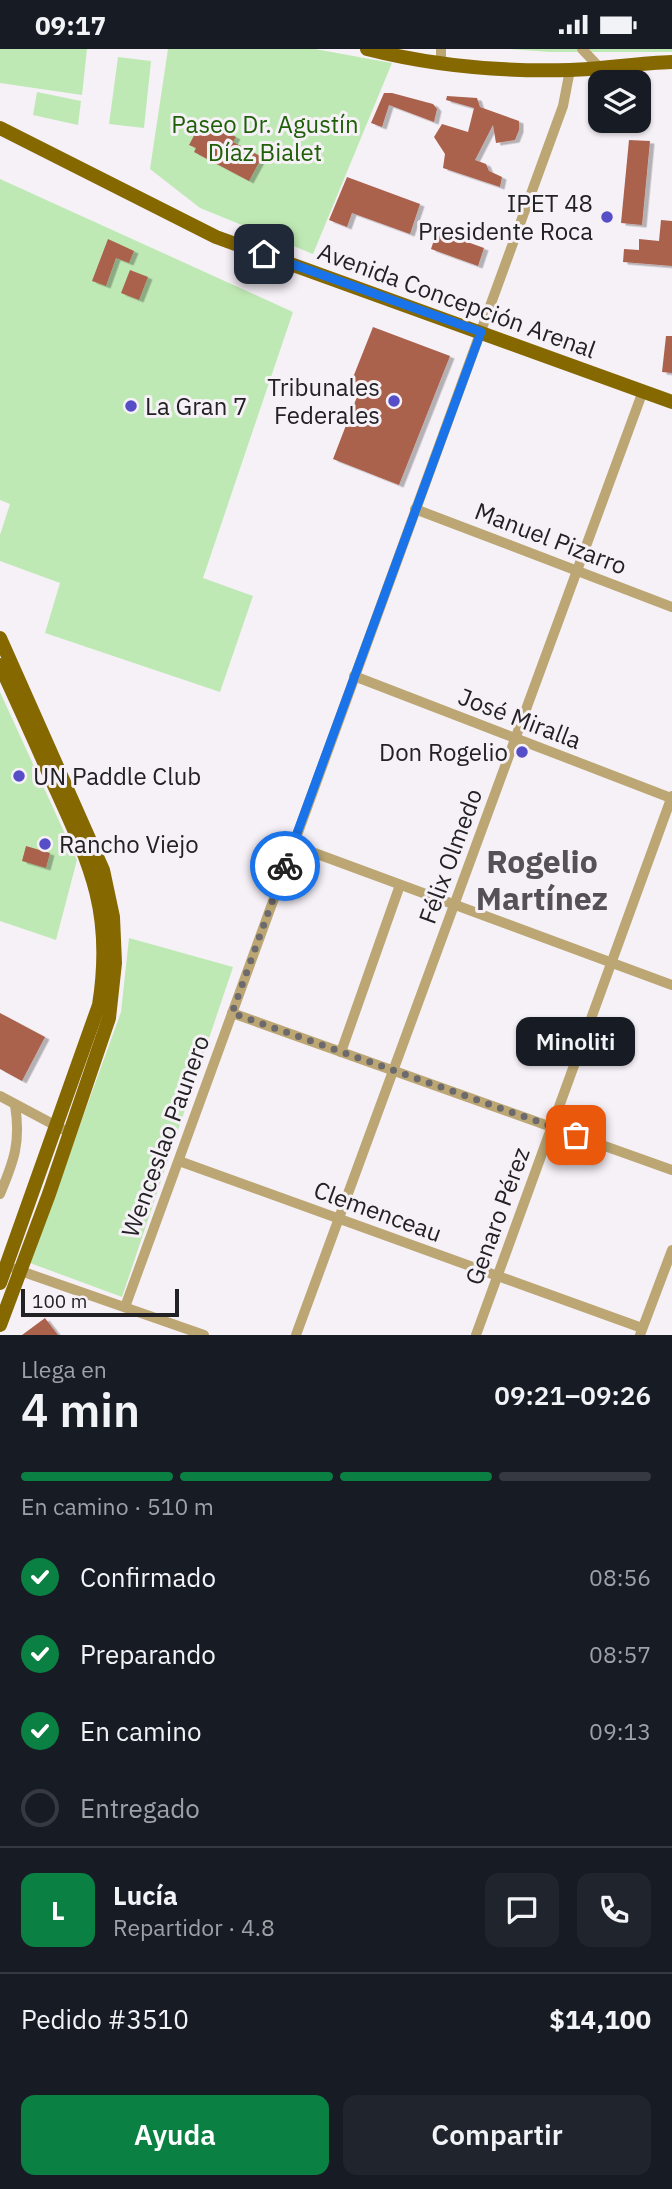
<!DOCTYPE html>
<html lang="es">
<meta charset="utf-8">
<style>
body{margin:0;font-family:"IBM Plex Sans",sans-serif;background:#20242c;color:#f1f3f6;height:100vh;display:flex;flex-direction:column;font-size:26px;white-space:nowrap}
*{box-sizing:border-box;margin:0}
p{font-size:23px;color:#9ea1a6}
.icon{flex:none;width:38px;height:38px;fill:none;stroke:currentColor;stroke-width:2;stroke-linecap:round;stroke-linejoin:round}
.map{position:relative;height:1286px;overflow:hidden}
.details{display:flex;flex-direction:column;background:#171b24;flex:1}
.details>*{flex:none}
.tools{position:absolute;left:588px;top:21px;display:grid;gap:14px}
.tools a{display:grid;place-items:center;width:63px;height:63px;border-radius:14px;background:#171b24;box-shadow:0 2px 5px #0004;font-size:35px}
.scale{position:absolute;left:21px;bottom:18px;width:158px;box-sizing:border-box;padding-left:7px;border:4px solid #222123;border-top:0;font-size:19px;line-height:24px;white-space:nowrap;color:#222123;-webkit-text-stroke:5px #f6f1f7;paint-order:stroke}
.pin{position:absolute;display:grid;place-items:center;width:60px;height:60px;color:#fff;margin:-30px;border-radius:14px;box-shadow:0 4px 10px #0006}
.courier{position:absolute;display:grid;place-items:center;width:70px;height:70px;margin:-35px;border:5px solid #1a73e8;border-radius:50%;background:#fff;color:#222;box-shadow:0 2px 9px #0007}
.bubble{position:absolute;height:49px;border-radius:14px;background:#171b24;box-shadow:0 2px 5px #0004;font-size:23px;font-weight:600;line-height:49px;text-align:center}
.headline em{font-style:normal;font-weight:600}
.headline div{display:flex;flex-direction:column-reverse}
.headline{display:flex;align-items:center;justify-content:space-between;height:119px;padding:0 21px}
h1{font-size:46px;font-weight:600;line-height:52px}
.bar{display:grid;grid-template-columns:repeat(4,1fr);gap:10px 7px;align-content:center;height:84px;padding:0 21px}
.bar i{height:9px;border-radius:5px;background:#363941}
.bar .active{background:#0b8043}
.bar p{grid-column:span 4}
.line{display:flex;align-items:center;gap:18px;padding:0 21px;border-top:2px solid #363941}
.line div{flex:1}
.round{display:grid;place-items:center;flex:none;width:74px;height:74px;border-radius:14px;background:#20242c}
ol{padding:0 21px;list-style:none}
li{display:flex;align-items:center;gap:21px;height:77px}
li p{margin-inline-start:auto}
li .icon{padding:7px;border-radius:50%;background:#0b8043;color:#fff;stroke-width:4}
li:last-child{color:#9ea1a6}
li i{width:38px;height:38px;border:4px solid #363941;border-radius:50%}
.action{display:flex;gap:14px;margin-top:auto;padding:14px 21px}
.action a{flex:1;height:80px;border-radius:14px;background:#0b8043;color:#fff;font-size:28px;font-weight:600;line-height:80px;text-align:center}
.action a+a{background:#20242c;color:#f1f3f6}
.status{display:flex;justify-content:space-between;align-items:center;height:49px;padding:0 35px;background:#171b24;direction:ltr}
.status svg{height:19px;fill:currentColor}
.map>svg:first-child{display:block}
.park{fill:#bfe9b4}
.building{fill:#ab624d;filter:url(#shadow)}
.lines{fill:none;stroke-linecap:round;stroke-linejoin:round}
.minor{stroke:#bca774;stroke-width:10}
.major{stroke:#866800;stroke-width:14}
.done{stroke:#6c6a6d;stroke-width:7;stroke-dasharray:0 12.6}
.route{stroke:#1a73e8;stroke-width:9}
.poi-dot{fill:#564ec6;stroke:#f6f1f7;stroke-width:2.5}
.labels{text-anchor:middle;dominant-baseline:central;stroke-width:6;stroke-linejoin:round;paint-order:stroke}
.park-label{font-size:24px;fill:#1f5f08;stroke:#f6f1f7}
.poi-label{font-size:24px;fill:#222123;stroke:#f6f1f7;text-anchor:end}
.street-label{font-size:24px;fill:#222123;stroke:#f6f1f7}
.district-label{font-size:32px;font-weight:bold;fill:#555257;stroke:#f6f1f7}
</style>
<div class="status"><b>09:17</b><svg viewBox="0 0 49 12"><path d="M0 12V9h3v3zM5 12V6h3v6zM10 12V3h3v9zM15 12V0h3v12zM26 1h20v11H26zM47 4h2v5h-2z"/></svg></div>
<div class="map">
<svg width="672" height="1286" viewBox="0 0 672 1286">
<defs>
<filter id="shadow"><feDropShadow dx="4.5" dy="2.5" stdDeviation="0" flood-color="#0004"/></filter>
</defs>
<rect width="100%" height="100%" fill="#f6f1f7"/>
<g class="park">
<polygon points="0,0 87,0 82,46 0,34"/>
<polygon points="168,0 315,0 392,14 313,205 200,159 150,120"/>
<polygon points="509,0 672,0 672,3 550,3"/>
<polygon points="118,8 151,12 144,79 109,75"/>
<polygon points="37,43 81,52 78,76 33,66"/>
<polygon points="0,130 293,263 203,529 253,547 220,643 45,584 60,534 0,512 0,486 10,455 0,451"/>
<polygon points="0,643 77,811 56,891 0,872"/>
<polygon points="129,889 233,918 122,1248 30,1214 121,963"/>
</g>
<g class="building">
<polygon points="384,44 392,44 433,55 437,60 434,73 389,56 382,78 371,74"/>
<polygon points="447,47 477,49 480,58 519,72 519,81 515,91 509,92 496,94 493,76 475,111 486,115 489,122 502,128 500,138 443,119 445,105 434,88 442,75 468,83 474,59 446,51"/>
<polygon points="208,80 217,85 220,80 236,88 233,93 262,108 249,132 194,103 196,99 189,96 197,81 205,85"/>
<polygon points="629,91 650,92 642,176 621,174"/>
<polygon points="347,128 420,155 410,185 352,164 347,178 329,171"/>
<polygon points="661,171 672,172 672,217 623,213 624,200 639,201 639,190 659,192"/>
<polygon points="437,182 484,199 478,217 431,200"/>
<polygon points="108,190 134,202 129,214 116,209 106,237 92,232"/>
<polygon points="130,221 148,228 139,251 121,244"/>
<polygon points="373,278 450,307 399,436 333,410 360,340 350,336"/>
<polygon points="666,287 672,287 672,324 662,323"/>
<polygon points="26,797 50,804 46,819 22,812"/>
<polygon points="0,964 45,988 22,1032 0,1020"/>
<polygon points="45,1269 58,1286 22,1286"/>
</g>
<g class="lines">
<g class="minor">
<polyline points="582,0 600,19"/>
<polyline points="441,16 441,0"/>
<polyline points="415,460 672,558"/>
<polyline points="354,627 671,749"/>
<polyline points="293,796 672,936"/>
<polyline points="232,964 672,1121"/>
<polyline points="341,1003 400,836"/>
<polyline points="0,1047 62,1080"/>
<polyline points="179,1112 642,1279"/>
<path d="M0 1145C14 1112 21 1093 15 1056"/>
<polyline points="15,1220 204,1286"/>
<polyline points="125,1258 563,57 570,21"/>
<polyline points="296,1286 643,342"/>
<polyline points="476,1286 672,747"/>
<polyline points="640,1286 672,1201"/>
</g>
<g class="major">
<path d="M367 0C434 17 501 23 570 21 604 20 638 14 672 13"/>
<polyline points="0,79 216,188 672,353"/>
<polyline points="0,589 103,821 113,868 115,914 109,969 49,1145 0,1276"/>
<path d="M0 616C18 655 36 694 53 734 90 815 114 863 99 956L0 1234"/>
</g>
</g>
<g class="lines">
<polyline class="done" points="285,817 232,964 576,1086"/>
<polyline class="route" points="264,205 481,283 285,817"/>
</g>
<g class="poi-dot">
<circle cx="607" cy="168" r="7"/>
<circle cx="394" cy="352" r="7"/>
<circle cx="131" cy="357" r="7"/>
<circle cx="522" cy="703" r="7"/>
<circle cx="19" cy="727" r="7"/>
<circle cx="45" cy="795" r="7"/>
</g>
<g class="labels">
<g class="park-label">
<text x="265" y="75">Paseo Dr. Agustín<tspan x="265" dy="28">Díaz Bialet</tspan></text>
</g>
<g class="poi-label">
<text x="593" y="154">IPET 48<tspan x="593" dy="28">Presidente Roca</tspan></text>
<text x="380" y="338">Tribunales<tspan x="380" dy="28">Federales</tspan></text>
<text x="145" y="357" text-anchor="start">La Gran 7</text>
<text x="508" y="703">Don Rogelio</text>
<text x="33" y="727" text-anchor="start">UN Paddle Club</text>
<text x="59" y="795" text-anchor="start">Rancho Viejo</text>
</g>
<g class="street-label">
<text transform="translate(457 251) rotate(20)">Avenida Concepción Arenal</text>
<text transform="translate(551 489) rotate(21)">Manuel Pizarro</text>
<text transform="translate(520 669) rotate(21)">José Miralla</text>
<text transform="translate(450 807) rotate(-70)">Félix Olmedo</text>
<text transform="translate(165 1087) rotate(-70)">Wenceslao Paunero</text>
<text transform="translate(378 1162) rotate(20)">Clemenceau</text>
<text transform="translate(497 1167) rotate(-70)">Genaro Pérez</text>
</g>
<g class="district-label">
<text x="542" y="812">Rogelio<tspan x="542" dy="37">Martínez</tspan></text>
</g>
</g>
</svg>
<div class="tools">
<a><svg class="icon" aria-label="layers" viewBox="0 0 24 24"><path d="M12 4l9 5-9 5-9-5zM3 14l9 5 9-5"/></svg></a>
</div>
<div class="scale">100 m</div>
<div class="pin" style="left:576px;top:1086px;background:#ea580c"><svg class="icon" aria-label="bag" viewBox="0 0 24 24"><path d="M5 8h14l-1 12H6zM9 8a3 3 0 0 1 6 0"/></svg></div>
<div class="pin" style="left:264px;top:205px;background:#1f2937"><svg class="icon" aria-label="home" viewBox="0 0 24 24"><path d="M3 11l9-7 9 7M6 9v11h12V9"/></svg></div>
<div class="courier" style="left:285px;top:817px"><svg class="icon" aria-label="bike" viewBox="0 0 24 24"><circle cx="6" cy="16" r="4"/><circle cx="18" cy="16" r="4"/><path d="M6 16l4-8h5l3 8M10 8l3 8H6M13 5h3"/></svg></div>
<div class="bubble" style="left:516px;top:968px;width:119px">Minoliti</div>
</div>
<section class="details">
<div class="headline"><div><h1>4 min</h1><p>Llega en</p></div><em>09:21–09:26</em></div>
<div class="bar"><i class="active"></i><i class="active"></i><i class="active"></i><i></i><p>En camino · 510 m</p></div>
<ol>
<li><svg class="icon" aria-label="check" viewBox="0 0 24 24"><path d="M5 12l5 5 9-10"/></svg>Confirmado<p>08:56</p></li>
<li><svg class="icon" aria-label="check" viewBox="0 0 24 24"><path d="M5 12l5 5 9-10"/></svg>Preparando<p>08:57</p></li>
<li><svg class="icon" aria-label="check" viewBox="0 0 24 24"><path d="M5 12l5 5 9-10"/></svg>En camino<p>09:13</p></li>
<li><i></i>Entregado</li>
</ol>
<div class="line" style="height:126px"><b class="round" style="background:#0b8043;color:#fff">L</b><div><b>Lucía</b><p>Repartidor · 4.8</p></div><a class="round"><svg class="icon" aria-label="chat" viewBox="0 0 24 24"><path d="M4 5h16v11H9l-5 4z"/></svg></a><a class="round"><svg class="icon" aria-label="phone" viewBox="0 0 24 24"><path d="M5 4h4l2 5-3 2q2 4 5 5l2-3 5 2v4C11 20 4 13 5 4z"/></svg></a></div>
<div class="line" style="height:91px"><div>Pedido #3510</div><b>$14,100</b></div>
<div class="action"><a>Ayuda</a><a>Compartir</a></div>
</section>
